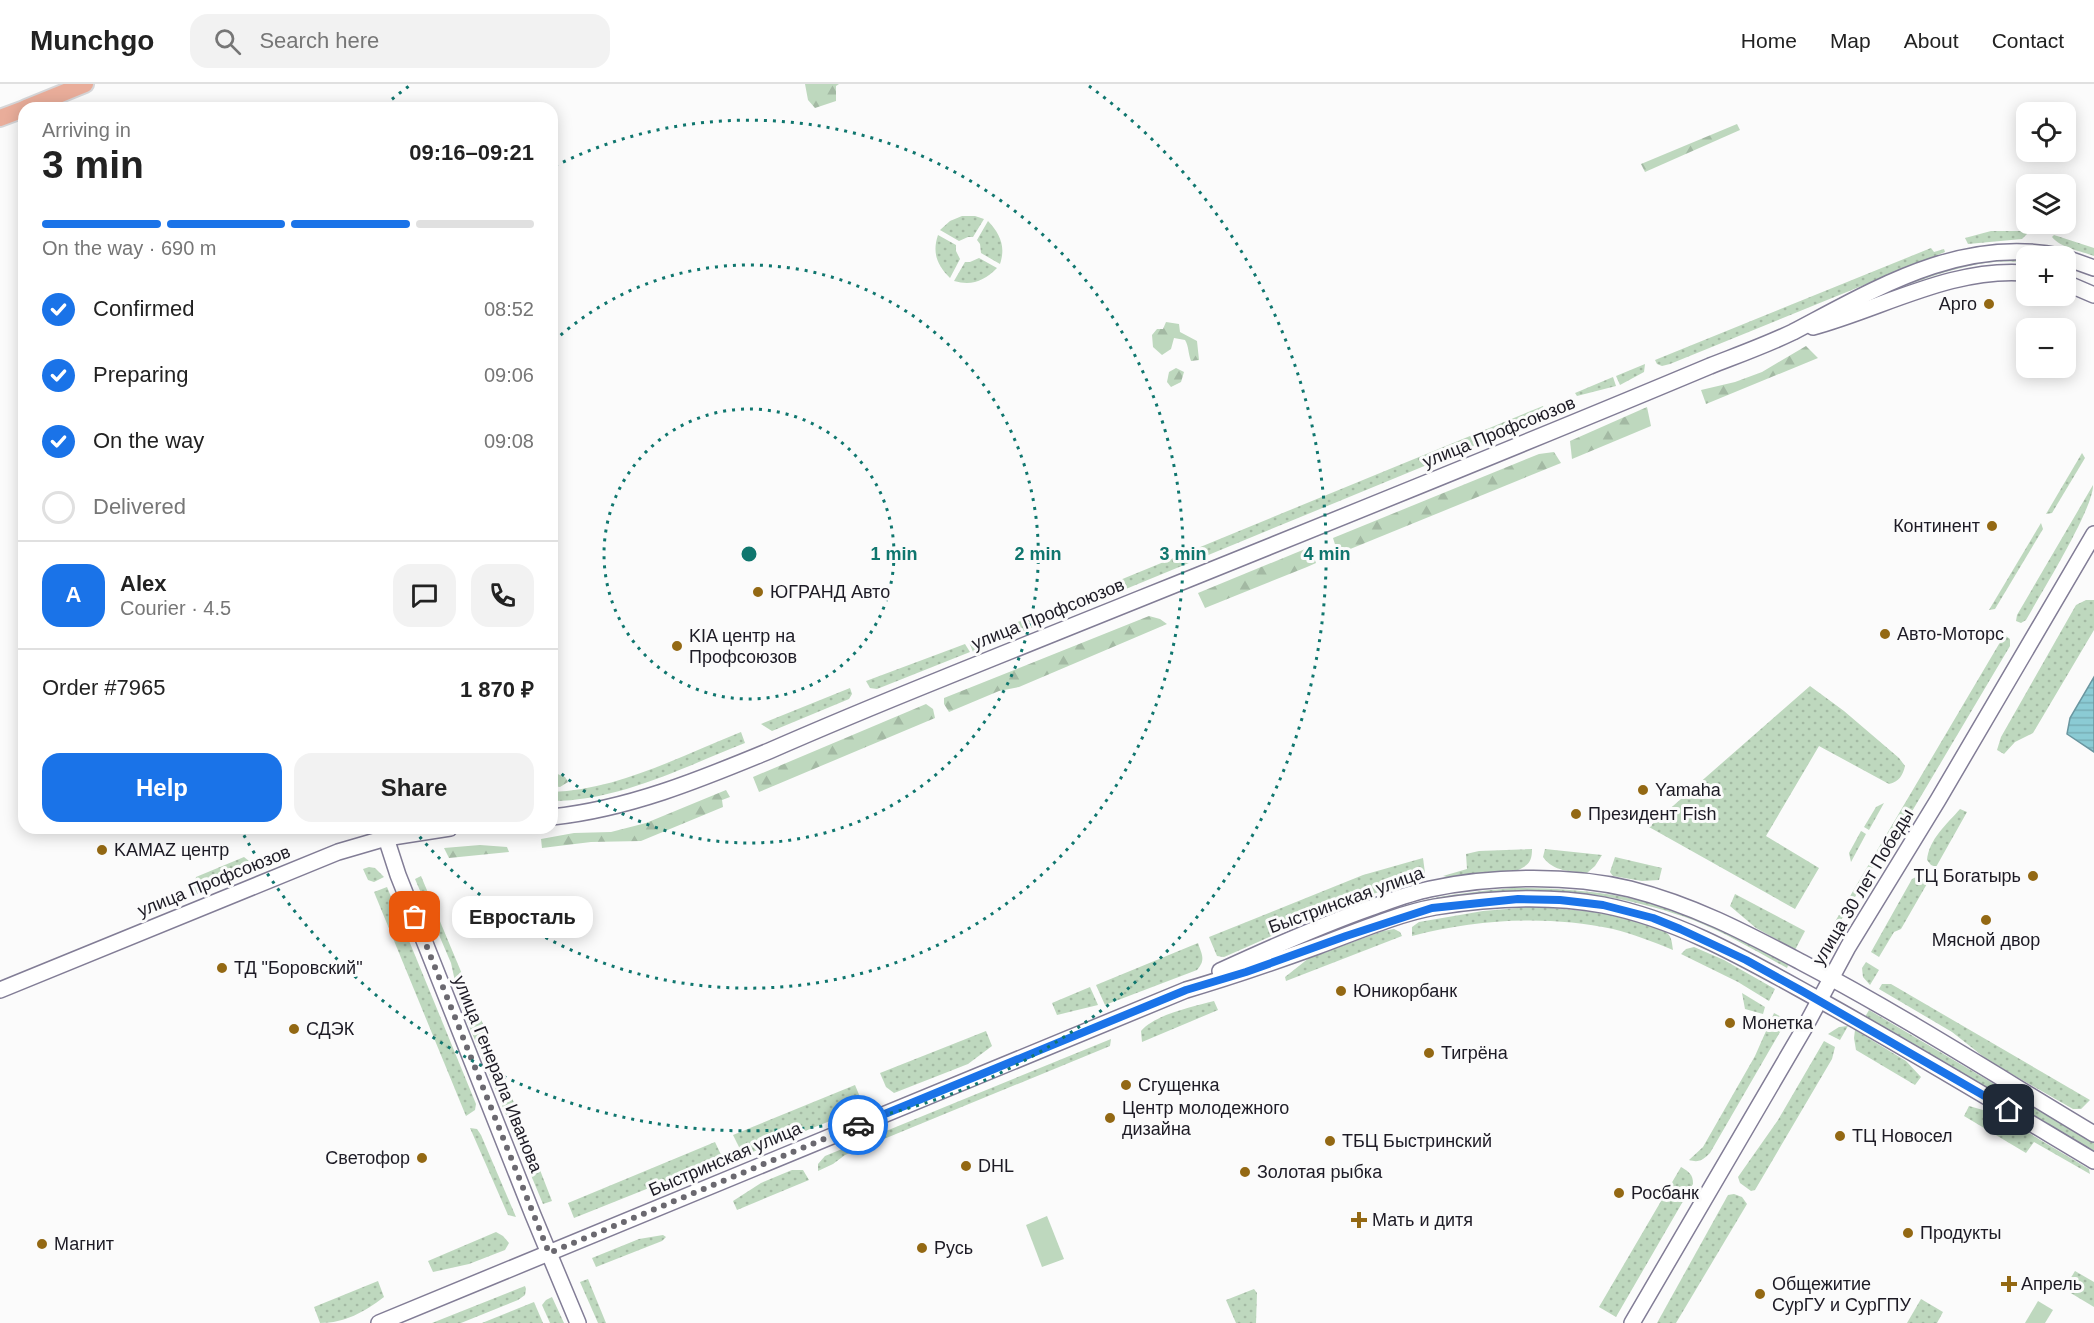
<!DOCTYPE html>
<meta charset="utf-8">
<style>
body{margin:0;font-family:Arial,sans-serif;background:#f2f2f2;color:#222;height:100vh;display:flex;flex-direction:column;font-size:22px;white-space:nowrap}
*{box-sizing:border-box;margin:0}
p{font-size:20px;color:#767676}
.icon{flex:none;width:33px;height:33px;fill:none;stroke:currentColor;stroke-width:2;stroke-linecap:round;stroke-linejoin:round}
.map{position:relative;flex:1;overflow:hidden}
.details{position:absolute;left:18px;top:18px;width:540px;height:732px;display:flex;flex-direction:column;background:#fff;border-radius:18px;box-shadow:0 3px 15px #0003}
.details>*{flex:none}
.buttons{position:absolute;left:2016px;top:18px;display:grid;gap:12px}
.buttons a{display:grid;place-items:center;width:60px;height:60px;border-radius:12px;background:#fff;box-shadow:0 3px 15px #0003;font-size:30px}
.pin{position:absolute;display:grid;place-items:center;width:51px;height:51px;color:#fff;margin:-26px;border-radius:12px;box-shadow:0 3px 9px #0006}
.courier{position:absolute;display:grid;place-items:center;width:60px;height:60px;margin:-30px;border:4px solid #1a73e8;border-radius:50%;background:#fff;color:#222;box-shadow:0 2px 8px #0007}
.bubble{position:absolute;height:42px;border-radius:18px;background:#fff;box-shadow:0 3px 15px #0003;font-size:20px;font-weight:600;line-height:42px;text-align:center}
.headline em{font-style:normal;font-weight:600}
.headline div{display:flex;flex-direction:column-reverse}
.headline{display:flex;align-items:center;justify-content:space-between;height:102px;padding:0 24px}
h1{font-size:39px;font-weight:600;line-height:45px}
.bar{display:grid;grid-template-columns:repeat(4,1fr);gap:9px 6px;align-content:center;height:72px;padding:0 24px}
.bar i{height:8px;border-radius:4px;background:#e0e0e0}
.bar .current{background:#1a73e8}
.bar p{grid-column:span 4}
.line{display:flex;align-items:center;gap:15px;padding:0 24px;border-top:2px solid #e0e0e0}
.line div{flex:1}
.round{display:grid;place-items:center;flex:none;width:63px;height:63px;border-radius:18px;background:#f2f2f2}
ol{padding:0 24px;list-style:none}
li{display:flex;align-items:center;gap:18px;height:66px}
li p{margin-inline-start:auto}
li .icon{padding:6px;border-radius:50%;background:#1a73e8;color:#fff;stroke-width:4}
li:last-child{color:#767676}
li i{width:33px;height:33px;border:3px solid #e0e0e0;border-radius:50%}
.button{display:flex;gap:12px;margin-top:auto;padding:12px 24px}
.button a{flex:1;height:69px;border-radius:18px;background:#1a73e8;color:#fff;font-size:24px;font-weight:600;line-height:69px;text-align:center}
.button a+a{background:#f2f2f2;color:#222}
header{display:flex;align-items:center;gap:36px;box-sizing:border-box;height:84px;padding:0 30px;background:#fff;border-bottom:2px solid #e0e0e0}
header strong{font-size:28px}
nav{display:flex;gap:33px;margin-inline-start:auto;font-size:21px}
.search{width:420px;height:54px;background:#f2f2f2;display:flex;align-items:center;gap:15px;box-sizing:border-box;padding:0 21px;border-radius:18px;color:#767676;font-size:22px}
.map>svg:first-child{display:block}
.grass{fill:url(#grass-dots)}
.forest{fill:url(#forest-firs)}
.pitch{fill:#bed8be}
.water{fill:url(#water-rules);stroke:#6a96a0;stroke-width:1.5}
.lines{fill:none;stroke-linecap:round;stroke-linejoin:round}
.secondary-casing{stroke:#827d96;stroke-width:18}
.primary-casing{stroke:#d6d6d8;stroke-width:20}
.secondary{stroke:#fff;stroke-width:15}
.primary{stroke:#e9ad9a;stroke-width:16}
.done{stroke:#6b6970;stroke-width:6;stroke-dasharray:0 10.8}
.route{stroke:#1a73e8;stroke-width:8}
.ring{fill:none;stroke:#0f766e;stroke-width:3;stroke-dasharray:3 6}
.poi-dot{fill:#936813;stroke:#fbfbfb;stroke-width:2}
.labels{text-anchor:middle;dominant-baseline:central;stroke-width:6;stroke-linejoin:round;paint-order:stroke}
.poi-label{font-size:18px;fill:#1d1b25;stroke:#fbfbfb;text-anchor:start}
.street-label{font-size:18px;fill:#1d1b25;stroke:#fbfbfb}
.centre{fill:#0f766e;stroke:#fbfbfb;stroke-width:3}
.ring-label{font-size:18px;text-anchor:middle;font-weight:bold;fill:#0f766e;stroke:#fbfbfb;stroke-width:6;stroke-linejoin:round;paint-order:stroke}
</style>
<header>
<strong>Munchgo</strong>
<div class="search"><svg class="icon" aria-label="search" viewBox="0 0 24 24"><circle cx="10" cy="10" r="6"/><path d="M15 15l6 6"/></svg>Search here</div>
<nav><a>Home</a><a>Map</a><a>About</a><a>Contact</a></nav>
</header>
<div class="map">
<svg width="2094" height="1239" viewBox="0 0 2094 1239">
<defs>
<pattern id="grass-dots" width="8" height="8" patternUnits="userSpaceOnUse" patternTransform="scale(1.5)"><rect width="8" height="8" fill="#bed8be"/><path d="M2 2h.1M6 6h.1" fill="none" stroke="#a3b9a3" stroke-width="1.8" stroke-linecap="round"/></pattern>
<pattern id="forest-firs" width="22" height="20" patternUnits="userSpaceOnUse" patternTransform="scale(1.5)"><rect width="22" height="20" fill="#bed8be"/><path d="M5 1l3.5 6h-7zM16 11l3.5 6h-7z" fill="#a3b9a3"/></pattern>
<pattern id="water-rules" width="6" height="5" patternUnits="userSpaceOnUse" patternTransform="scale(1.5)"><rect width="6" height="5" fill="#8bcbd4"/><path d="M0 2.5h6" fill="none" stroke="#78aeb6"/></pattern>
</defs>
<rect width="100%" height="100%" fill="#fbfbfb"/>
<g class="grass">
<polygon points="962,132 975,132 984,135 973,153 968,153 959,157 940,146 950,137"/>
<path d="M988 137C1000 150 1006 162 1000 180L981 169 980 160 977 156Z"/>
<polygon points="1991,147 2026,147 2027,150 2022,155 1968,160 1965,154"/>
<path d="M938 151 956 161V167L960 175 950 194C937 181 932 169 938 151Z"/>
<path d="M2054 151 2094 164V172C2081 167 2061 164 2052 153Z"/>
<polygon points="1931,164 1934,168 1944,165 1945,168 1670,280 1662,282 1657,280 1655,276"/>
<path d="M979 174 997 184C984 197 972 202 954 197L965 178H970Z"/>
<path d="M1993 175H2026V178C2016 178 2005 177 1994 178 1947 183 1901 204 1857 221L1933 190Z"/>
<polygon points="1645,280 1644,288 1620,301 1616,292"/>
<polygon points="1613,293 1616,302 1577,312 1575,309"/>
<polygon points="1543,322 1544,325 1502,350 973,568 969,558"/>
<polygon points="2082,369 2085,374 2052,429 2046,430"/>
<path d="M2093 401C2094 424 2040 511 2026 536L2021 539 2016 537 2017 531Z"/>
<polygon points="2041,439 2043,445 1995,525 1989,526"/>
<polygon points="2086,516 2094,516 2094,546 2033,649 2015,658 2004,670 1997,666 2001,653 2076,521"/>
<polygon points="2006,552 2010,555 2010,562 1911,729 1882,768 1837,843 1833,841 1999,560"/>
<polygon points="965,560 970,568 877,605 870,604 866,597"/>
<path d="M1810 602 1844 627 1899 674 1905 682C1903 691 1899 698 1889 700L1819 662 1766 752 1819 784 1795 825 1649 743Z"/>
<polygon points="850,604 852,610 849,615 772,647 761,640"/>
<path d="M741 648 745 659C684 683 619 717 552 717V708C617 706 681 672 741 648Z"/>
<polygon points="1884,719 1869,746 1864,743 1876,723"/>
<path d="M1960 725 1967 728 1936 783 1931 781 1927 776C1929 755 1947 740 1960 725Z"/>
<polygon points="1861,747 1866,750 1851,778 1849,769"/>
<path d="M1532 765C1532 777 1529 781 1518 786L1447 793 1443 792 1467 785 1466 770 1479 767Z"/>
<path d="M1545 765 1602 771 1595 782 1587 789C1570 787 1554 788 1543 773Z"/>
<polygon points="244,773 254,781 235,790 219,802 192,812 196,793"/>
<polygon points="1615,773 1662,784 1659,796 1642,797 1613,792 1610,788"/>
<path d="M1423 774 1425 789C1416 802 1402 801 1388 805 1332 823 1278 850 1224 873L1217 872 1209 853 1363 791Z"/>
<polygon points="369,783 375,784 384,793 374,798 368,796 363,785"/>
<polygon points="421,792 488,952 552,1117 543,1120 460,920 451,879 415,795"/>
<polygon points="1918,792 1928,798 1901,845 1894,848 1879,873 1871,868 1912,795"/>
<polygon points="387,803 476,1020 475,1026 466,1032 374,808"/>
<path d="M1512 804C1575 804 1635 810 1694 832 1726 845 1758 863 1789 879L1787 884C1756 867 1726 849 1693 836 1623 810 1542 799 1468 812 1448 816 1427 825 1407 831 1366 844 1326 857 1285 870L1283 866C1327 849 1371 830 1417 818 1448 810 1481 807 1512 804Z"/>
<polygon points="1735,810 1805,847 1795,866 1756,844 1730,822"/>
<path d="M1528 823C1559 824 1644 829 1667 849 1672 853 1672 860 1673 866 1654 858 1633 850 1613 845 1547 831 1477 835 1412 852V843L1419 838 1483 827Z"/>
<polygon points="1394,845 1400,848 1402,852 1286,897 1285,893 1309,874 1383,847"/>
<path d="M1198 859C1202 871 1206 876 1197 886L1105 921 1096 901Z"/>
<polygon points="1694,863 1724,876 1775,905 1769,917 1738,898 1681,870 1686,865"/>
<polygon points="1866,878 1879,886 1870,901 1863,893 1862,884"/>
<polygon points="1882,900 1891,900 2090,1016 2081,1025 2073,1025 1989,977 1952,948 1879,905"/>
<polygon points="1090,903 1098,921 1057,931 1052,919"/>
<polygon points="1742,909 1765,923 1763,930 1745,925"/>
<path d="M1214 917 1218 926 1142 958 1141 947C1156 930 1192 923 1214 917Z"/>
<polygon points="1869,926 2094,1059 2094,1068 1865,933"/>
<path d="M1774 929 1787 936 1710 1069C1703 1076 1699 1079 1689 1076L1703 1063 1755 972Z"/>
<polygon points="1848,942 1840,956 1828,950 1839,943"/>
<polygon points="1855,946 1906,977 1921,993 1915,1001 1856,966 1854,954"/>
<polygon points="986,947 992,962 968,980 894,1009 886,1003 880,989"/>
<polygon points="1111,955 1110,962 845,1071 833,1080 818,1087 818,1080 825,1072"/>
<polygon points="1824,957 1835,963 1832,975 1755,1106 1751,1107 1740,1099 1738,1093 1778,1036"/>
<polygon points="855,1001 860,1013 861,1019 855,1027 745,1071 740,1065 733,1051"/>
<polygon points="1969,1022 1997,1030 2089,1085 2090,1090 2034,1058 2026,1069 1964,1032"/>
<polygon points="470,1044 477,1045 481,1051 516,1133 508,1131"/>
<polygon points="715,1058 724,1077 721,1081 694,1092 664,1098 574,1134 568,1119"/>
<path d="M1681 1083C1689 1088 1693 1090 1693 1100L1616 1233 1599 1223Z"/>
<polygon points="792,1086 803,1086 809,1096 737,1126 733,1117 761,1099"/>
<polygon points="1734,1110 1742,1113 1747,1120 1676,1239 1657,1239 1728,1111"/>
<polygon points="496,1148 503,1152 509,1159 505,1166 469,1180 433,1188 428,1177"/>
<polygon points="663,1151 666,1153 662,1157 596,1183 592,1174 639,1155"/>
<polygon points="2075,1187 2094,1198 2094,1223 2064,1205"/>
<polygon points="588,1195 606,1239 598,1239 580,1198"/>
<path d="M378 1197 384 1213C364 1228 345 1239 320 1239L314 1223Z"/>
<polygon points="525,1202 526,1205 525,1211 518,1216 461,1239 432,1239"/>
<polygon points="1254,1205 1257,1209 1256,1239 1236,1239 1226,1216"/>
<polygon points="552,1213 564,1239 550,1239 542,1221 546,1216"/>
<polygon points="1921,1215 1943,1228 1937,1239 1907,1239"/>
<polygon points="534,1218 543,1239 482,1239"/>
</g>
<g class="forest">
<polygon points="805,0 839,0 836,2 836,17 815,24 808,16"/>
<polygon points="1737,40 1740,46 1645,88 1641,80"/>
<path d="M1166 238 1179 240 1180 248 1197 257 1199 276 1191 277C1188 269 1189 263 1185 256L1174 254 1171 265 1162 271 1153 263 1152 251 1157 245H1163Z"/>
<polygon points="1806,262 1818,274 1706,320 1701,306 1735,298 1762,288"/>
<polygon points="1176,284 1184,288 1181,298 1171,303 1167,298 1169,288"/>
<polygon points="1647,323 1651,342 1572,375 1570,357"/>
<polygon points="1554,368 1561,379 1338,470 1333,454 1539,370"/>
<polygon points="1310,463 1316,479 1307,483 1205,524 1198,509"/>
<polygon points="1149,532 1160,535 1167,540 1019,603 999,607 949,628 944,620 944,614"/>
<polygon points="926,620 933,625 935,634 759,708 753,693"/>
<polygon points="555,689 565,693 568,698 560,703 552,702 552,690"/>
<polygon points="726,706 730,713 722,716 723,723 641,757 591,758 542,764 541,755 574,749 611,748 646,739"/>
<polygon points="480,761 507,763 509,768 449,774 444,764"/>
</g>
<g class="pitch">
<polygon points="1047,1132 1064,1175 1042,1183 1026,1141"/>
<polygon points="2038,1217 2053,1226 2045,1239 2025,1239"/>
</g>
<polygon class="water" points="2094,593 2094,668 2067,650 2070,634"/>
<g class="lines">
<g class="secondary-casing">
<g id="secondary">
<polyline points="2066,174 2094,184"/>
<polyline points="2066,199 2094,211"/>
<path d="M1813 243C1883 224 1952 183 2026 189"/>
<path d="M552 733C628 725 699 696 769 667 826 642 884 618 941 595 1198 491 1455 389 1710 282 1738 271 1766 261 1793 248 1877 204 1961 152 2060 172"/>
<polyline points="386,754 398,791 533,1131 578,1239"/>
<path d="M1220 887C1270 864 1319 842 1370 824 1390 817 1410 809 1430 805 1491 792 1568 790 1630 805 1693 821 1744 848 1801 878 1902 931 1997 992 2094 1050"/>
<polyline points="0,906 338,768 386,754 450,744"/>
<path d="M379 1239 1186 906C1231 893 1274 878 1318 862 1353 849 1400 829 1435 823 1490 814 1548 811 1603 821 1680 836 1749 877 1816 914 1910 966 2002 1022 2094 1077"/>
<polyline points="1632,1239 1805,943 1848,863 1938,716 2094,450"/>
</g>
</g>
<g class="primary-casing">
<g id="primary">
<polyline points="26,24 85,0"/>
<polyline points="0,34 24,25"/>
</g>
</g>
<use href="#secondary" class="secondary"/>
<use href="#primary" class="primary"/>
</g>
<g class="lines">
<polyline class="done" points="415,833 549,1169 858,1041"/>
<polyline class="route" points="858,1041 1186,906 1246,888 1346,852 1432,824 1518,815 1560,816 1603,821 1653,834 1680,845 1746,876 1802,907 2009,1026"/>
</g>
<g class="ring">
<circle cx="749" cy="470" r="145"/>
<path d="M554 257A289 289 0 1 1 554 683"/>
<path d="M555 82A434 434 0 1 1 414 746"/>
<path d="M385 21A578 578 0 0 1 409 2M1089 2A578 578 0 1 1 241 746"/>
</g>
<g class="poi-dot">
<circle cx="1989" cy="220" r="6"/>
<circle cx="1992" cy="442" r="6"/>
<circle cx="758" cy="508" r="6"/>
<circle cx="1885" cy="550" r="6"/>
<circle cx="677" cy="562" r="6"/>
<circle cx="1643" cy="706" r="6"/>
<circle cx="1576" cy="730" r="6"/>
<circle cx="102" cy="766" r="6"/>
<circle cx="2033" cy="792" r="6"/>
<circle cx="1986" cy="836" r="6"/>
<circle cx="222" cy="884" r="6"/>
<circle cx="1341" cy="907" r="6"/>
<circle cx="1730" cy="939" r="6"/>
<circle cx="294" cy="945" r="6"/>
<circle cx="1429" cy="969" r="6"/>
<circle cx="1126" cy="1001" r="6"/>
<circle cx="1110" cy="1034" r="6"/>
<circle cx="1840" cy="1052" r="6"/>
<circle cx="1330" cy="1057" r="6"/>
<circle cx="422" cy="1074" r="6"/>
<circle cx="966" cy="1082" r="6"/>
<circle cx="1245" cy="1088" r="6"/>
<circle cx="1619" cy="1109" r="6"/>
<path d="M1356 1127h6v6h6v6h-6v6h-6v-6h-6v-6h6z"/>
<circle cx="1908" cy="1149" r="6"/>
<circle cx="42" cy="1160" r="6"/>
<circle cx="922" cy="1164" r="6"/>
<path d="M2006 1191h6v6h6v6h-6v6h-6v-6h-6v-6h6z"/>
<circle cx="1760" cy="1210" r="6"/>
</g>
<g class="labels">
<g class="poi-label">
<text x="1977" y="220" text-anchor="end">Арго</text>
<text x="1980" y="442" text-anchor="end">Континент</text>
<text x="770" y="508">ЮГРАНД Авто</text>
<text x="1897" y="550">Авто-Моторс</text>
<text x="689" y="552">KIA центр на<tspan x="689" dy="21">Профсоюзов</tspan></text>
<text x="1655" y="706">Yamaha</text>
<text x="1588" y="730">Президент Fish</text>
<text x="114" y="766">KAMAZ центр</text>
<text x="2021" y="792" text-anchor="end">ТЦ Богатырь</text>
<text x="1986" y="856" text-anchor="middle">Мясной двор</text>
<text x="234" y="884">ТД "Боровский"</text>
<text x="1353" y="907">Юникорбанк</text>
<text x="1742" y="939">Монетка</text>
<text x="306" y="945">СДЭК</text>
<text x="1441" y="969">Тигрёна</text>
<text x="1138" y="1001">Сгущенка</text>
<text x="1122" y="1024">Центр молодежного<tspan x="1122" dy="21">дизайна</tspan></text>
<text x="1852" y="1052">ТЦ Новосел</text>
<text x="1342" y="1057">ТБЦ Быстринский</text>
<text x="410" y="1074" text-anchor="end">Светофор</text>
<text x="978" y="1082">DHL</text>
<text x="1257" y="1088">Золотая рыбка</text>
<text x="1631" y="1109">Росбанк</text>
<text x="1372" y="1136">Мать и дитя</text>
<text x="1920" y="1149">Продукты</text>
<text x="54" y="1160">Магнит</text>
<text x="934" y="1164">Русь</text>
<text x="1772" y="1200">Общежитие<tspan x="1772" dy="21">СурГУ и СурГПУ</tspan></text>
<text x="2021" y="1200">Апрель</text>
</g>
<g class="street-label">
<text transform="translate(1499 348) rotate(-22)">улица Профсоюзов</text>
<text transform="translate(1048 530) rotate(-22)">улица Профсоюзов</text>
<text transform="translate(214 797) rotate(-22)">улица Профсоюзов</text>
<text transform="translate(1863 803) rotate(-59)">улица 30 лет Победы</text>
<text transform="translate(1346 816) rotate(-20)">Быстринская улица</text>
<text transform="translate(498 990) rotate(68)">улица Генерала Иванова</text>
<text transform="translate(725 1075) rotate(-23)">Быстринская улица</text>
</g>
</g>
<circle cx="749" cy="470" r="9" class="centre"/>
<g class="ring-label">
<text x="894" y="476">1 min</text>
<text x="1038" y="476">2 min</text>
<text x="1183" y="476">3 min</text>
<text x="1327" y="476">4 min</text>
</g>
</svg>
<div class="buttons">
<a><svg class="icon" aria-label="locate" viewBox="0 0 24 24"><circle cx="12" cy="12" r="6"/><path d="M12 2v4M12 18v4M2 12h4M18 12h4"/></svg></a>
<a><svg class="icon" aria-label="layers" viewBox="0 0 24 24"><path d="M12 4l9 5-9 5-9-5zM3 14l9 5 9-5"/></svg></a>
<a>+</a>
<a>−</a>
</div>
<div class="pin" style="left:415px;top:833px;background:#ea580c"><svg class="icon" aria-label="bag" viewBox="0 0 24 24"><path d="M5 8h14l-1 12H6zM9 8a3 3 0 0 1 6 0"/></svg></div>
<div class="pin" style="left:2009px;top:1026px;background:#1f2937"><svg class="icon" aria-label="home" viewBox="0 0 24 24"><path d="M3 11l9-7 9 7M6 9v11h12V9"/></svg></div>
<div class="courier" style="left:858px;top:1041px"><svg class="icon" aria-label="car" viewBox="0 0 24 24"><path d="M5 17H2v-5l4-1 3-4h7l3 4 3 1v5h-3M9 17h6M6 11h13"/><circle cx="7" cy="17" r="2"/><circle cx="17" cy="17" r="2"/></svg></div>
<div class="bubble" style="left:452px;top:812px;width:141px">Евросталь</div>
<section class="details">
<div class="headline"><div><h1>3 min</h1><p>Arriving in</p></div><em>09:16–09:21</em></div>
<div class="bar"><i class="current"></i><i class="current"></i><i class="current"></i><i></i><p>On the way · 690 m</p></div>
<ol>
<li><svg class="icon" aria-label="check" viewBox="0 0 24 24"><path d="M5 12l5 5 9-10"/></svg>Confirmed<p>08:52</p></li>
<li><svg class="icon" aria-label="check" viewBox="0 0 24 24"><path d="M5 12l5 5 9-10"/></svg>Preparing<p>09:06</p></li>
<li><svg class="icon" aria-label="check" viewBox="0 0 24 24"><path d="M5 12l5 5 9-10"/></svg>On the way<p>09:08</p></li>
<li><i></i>Delivered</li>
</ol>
<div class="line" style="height:108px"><b class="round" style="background:#1a73e8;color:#fff">A</b><div><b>Alex</b><p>Courier · 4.5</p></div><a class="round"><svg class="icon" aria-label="chat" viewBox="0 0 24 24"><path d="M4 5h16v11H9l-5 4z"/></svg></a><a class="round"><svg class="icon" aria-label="phone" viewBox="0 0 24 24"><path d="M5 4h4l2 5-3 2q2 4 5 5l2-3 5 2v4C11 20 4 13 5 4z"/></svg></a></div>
<div class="line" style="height:78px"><div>Order #7965</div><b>1 870 ₽</b></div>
<div class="button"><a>Help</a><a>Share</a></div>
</section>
</div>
